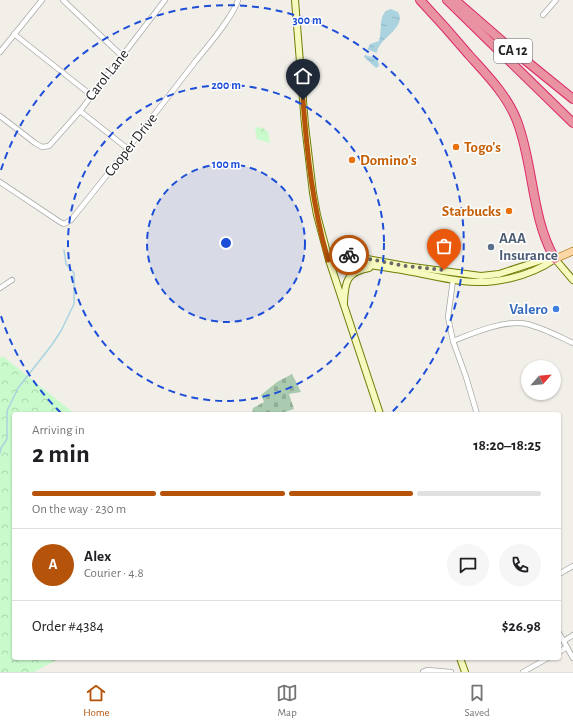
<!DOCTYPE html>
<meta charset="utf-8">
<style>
body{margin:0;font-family:"Alegreya Sans",sans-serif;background:#f6f6f6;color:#202124;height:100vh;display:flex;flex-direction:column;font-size:15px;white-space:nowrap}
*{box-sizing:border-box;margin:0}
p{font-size:13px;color:#757577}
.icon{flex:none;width:22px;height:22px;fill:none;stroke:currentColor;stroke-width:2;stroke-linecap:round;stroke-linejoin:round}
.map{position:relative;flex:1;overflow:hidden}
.sheet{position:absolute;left:12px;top:412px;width:549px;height:248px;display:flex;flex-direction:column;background:#fff;border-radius:4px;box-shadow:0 1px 3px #0004}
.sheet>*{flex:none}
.needle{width:26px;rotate:63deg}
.controls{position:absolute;left:521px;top:360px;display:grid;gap:8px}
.controls a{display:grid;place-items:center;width:40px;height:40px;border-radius:50%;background:#fff;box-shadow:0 1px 3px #0004;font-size:20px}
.pin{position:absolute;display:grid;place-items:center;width:34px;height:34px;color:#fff;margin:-41px -17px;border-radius:50% 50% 50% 0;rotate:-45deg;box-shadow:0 0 4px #0007}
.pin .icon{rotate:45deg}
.courier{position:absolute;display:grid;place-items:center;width:40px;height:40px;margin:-20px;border:3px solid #b45309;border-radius:50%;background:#fff;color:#222;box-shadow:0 1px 5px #0007}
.head em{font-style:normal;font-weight:600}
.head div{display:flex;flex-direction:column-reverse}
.head{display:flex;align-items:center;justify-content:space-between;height:68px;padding:0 20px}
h1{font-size:26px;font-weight:600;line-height:30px}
.bar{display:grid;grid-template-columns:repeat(4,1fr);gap:6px 4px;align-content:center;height:48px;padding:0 20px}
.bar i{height:5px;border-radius:3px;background:#e0e0e0}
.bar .current{background:#b45309}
.bar p{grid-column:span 4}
.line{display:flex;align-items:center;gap:10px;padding:0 20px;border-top:1px solid #e0e0e0}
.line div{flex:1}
.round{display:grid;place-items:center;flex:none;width:42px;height:42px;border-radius:21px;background:#f6f6f6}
.menu{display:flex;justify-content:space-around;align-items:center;height:56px;border-top:1px solid #e0e0e0;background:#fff;font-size:11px;color:#757577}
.menu a{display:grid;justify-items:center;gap:2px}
.menu .current{color:#b45309}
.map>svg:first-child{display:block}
.cemetery{fill:url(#cemetery-stones)}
.park{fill:url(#park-crowns)}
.water{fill:url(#water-ripples)}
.pier{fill:#f2efe9}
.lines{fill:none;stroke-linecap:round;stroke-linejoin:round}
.stream{stroke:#aad3df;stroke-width:1.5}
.street-casing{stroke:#a9a9a9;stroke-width:6}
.secondary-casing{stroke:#707d05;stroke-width:8}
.primary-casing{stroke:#a06b00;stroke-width:8}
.highway-casing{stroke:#dc2a67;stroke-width:10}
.street{stroke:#fff;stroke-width:4.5}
.secondary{stroke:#f7fabf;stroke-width:6}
.primary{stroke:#fcd6a4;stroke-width:7}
.highway{stroke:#e892a2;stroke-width:8}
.done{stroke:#6b6a68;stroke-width:4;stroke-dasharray:0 7.2}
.route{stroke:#b45309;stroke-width:5}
.ring{fill:none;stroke:#1d4ed8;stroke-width:2;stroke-dasharray:7 5}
.food-dot{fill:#e8710a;stroke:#fff;stroke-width:1.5}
.service-dot{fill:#5c6f8a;stroke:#fff;stroke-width:1.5}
.shop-dot{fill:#3f7fe0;stroke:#fff;stroke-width:1.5}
.labels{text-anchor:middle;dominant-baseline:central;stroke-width:3;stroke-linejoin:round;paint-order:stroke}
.shield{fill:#fff;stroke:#646464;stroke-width:1}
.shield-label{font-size:14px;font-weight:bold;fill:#222}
.street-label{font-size:15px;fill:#222;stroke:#fff}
.food-label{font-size:15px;font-weight:bold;fill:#c56008;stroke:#fff;text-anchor:start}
.service-label{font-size:15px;font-weight:bold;fill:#4e5e75;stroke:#fff;text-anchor:start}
.shop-label{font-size:15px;font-weight:bold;fill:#366cbe;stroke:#fff;text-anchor:end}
.centre{fill:#1d4ed8;stroke:#fff;stroke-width:2}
.ring-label{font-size:12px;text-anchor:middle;font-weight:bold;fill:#1d4ed8;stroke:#fff;stroke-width:3;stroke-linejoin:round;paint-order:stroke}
</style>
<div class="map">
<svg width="573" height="672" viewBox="0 0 573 672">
<defs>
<pattern id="cemetery-stones" width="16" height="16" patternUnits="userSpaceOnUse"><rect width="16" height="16" fill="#aacbaf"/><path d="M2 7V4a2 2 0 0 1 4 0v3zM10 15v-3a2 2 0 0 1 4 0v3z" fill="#92ae96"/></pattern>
<pattern id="park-crowns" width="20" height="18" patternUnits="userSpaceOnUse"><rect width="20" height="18" fill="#c8facc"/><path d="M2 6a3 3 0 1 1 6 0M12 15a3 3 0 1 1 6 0" fill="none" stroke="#acd6af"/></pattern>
<pattern id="water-ripples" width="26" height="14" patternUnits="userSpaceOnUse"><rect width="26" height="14" fill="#aad3df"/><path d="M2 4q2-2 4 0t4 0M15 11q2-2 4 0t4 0" fill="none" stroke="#92b5bf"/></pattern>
</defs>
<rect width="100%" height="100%" fill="#f2efe9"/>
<polygon class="cemetery" points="292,374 301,392 289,394 294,409 279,414 252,414 253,408 264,402 261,395 277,382"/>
<g class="park">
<polygon points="255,127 263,128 268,132 270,143 257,139"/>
<polygon points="0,357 4,357 75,414 14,414 14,658 60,658 34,672 0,672"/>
</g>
<path class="water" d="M391 9 398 12C407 27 381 37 377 51 375 57 379 61 379 66L376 68 364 57 370 44 379 41C383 30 377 12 391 9Z"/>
<polygon class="pier" points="366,49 377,53 378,59 365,55"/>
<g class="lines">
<polyline class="stream" points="0,453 1,448 7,439 7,411 18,388 51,346 61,331 74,304 74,273 66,264 64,250"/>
<g class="street-casing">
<g id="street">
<polyline points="63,0 122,56"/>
<polyline points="543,15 556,0"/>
<polyline points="14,34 91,95"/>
<polyline points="0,52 42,0"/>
<polyline points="80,111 128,149"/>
<polyline points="0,116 35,143 42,147 49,146 80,111 165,0"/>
<path d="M0 182 60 222 64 224 71 220C113 168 154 115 195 62 207 47 233 17 238 0"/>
<polyline points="453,280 448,317 453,341 466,377 477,414"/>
<polyline points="0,288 12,280"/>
<path d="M453 341C473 333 506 319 527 324 543 328 558 336 573 343"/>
<polyline points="559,574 573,566"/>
<polyline points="559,633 573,658"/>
<polyline points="564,641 573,635"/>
<polyline points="559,652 567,647"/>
<polyline points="423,672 427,670 451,672"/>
<polyline points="523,672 548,658"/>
</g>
</g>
<g class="secondary-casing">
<g id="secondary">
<polyline points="295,0 305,125 313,193 317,215 329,260 380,414"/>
<polyline points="331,259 346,255 405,266 481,276 499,274 542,260 555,259"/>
<polyline points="555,259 573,280"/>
<path d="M329 260C355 262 381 267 407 271 425 274 443 279 462 281 493 285 529 277 555 259"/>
<path d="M344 302C345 281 347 272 369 268"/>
<polyline points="460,658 465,672"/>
</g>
</g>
<g class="primary-casing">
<polyline id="primary" points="555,259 573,251"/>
</g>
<g class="highway-casing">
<g id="highway">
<path d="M420 0C437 18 453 36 469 55 487 75 507 95 517 121 534 165 531 218 555 259"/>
<polyline points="447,0 573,123"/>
<polyline points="455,0 509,47 573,99"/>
</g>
</g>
<use href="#street" class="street"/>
<use href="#secondary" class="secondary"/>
<use href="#primary" class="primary"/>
<use href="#highway" class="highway"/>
</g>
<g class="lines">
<polyline class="done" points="349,255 405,266 444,270"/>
<path class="route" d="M303 100C307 154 313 208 328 260L341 255H349"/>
</g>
<circle cx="226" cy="243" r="79" fill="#1d4ed8" fill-opacity=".12"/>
<g class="ring">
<circle cx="226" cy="243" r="79"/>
<circle cx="226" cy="243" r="158"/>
<path d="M61 413A237 237 0 0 1 1 316M1 170A237 237 0 1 1 391 413"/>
</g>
<g class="food-dot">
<circle cx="456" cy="147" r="4"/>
<circle cx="352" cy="160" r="4"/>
<circle cx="509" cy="211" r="4"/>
</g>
<circle class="service-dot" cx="491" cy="247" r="4"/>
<circle class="shop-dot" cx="556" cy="309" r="4"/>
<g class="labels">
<rect class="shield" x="494" y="39" width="38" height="24" rx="3"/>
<g class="shield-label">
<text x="513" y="51">CA 12</text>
</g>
<g class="street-label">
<text transform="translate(107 75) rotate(-52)">Carol Lane</text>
<text transform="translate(131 145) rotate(-52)">Cooper Drive</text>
</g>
<g class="food-label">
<text x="464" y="147">Togo's</text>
<text x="360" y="160">Domino's</text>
<text x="501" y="211" text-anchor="end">Starbucks</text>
</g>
<g class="service-label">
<text x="499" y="238">AAA<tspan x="499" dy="17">Insurance</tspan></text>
</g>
<g class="shop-label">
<text x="548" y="309">Valero</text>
</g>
</g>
<circle cx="226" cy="243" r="6" class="centre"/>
<g class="ring-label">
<text x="307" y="24">300 m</text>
<text x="226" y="89">200 m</text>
<text x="226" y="168">100 m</text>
</g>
</svg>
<div class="controls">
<a><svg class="needle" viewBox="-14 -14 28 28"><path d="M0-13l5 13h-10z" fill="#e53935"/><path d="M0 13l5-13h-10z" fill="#757577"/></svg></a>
</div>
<div class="pin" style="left:444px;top:270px;background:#ea580c"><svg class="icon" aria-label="bag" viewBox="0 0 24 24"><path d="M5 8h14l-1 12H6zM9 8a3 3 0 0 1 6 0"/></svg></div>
<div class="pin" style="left:303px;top:100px;background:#1f2937"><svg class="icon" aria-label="home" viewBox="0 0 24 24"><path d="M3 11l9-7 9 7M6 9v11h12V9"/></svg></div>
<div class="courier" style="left:349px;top:255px"><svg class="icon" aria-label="bike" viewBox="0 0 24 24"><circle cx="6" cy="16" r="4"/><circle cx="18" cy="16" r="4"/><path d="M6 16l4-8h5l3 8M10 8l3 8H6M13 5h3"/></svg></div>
<section class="sheet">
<div class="head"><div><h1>2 min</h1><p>Arriving in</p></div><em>18:20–18:25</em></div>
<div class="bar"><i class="current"></i><i class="current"></i><i class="current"></i><i></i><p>On the way · 230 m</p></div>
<div class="line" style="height:72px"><b class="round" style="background:#b45309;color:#fff">A</b><div><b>Alex</b><p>Courier · 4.8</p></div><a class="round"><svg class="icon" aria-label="chat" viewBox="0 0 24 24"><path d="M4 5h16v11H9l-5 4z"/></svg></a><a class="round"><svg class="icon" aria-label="phone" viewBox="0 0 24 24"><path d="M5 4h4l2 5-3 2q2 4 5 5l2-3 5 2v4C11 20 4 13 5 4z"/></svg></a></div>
<div class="line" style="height:52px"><div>Order #4384</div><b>$26.98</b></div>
</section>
</div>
<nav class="menu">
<a class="current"><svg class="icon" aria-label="home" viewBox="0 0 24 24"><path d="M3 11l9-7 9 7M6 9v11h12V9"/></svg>Home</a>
<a><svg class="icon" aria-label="map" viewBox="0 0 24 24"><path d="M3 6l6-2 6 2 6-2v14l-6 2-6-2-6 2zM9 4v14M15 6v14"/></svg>Map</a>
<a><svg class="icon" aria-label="saved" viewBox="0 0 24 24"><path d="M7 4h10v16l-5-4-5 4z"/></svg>Saved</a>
</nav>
